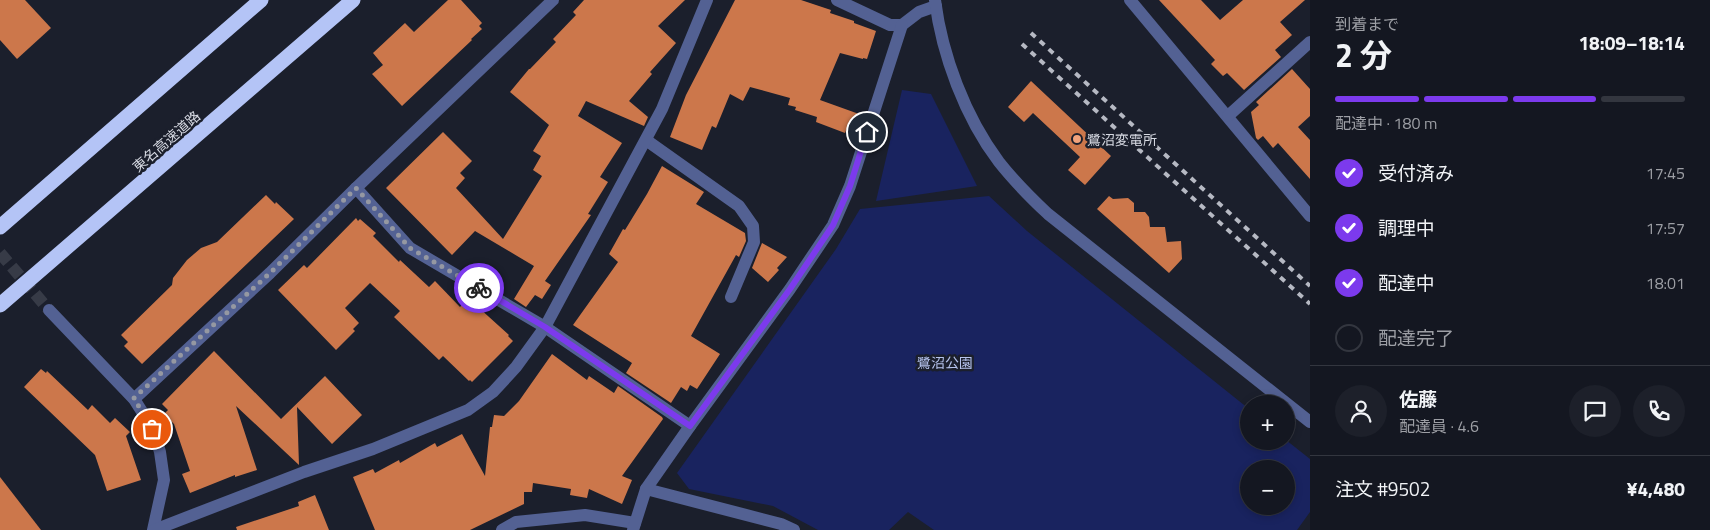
<!DOCTYPE html>
<html lang="ja">
<meta charset="utf-8">
<style>
body{margin:0;font-family:"Titillium Web","Noto Sans JP",sans-serif;background:#1d202a;color:#f1f3f6;height:100vh;display:flex;flex-direction:column;font-size:19px;white-space:nowrap}
*{box-sizing:border-box;margin:0}
p{font-size:16px;color:#9d9fa5}
.icon{flex:none;width:28px;height:28px;fill:none;stroke:currentColor;stroke-width:2;stroke-linecap:round;stroke-linejoin:round}
.map{position:relative;flex:1;overflow:hidden}
.panel{display:flex;flex-direction:column;background:#141721;width:400px}
.panel>*{flex:none}
.fabs{position:absolute;left:1240px;top:395px;display:grid;gap:10px}
.fabs a{display:grid;place-items:center;width:55px;height:55px;border-radius:50%;background:#141721;box-shadow:0 2px 8px #0003,0 0 0 1px #33363f;font-size:25px}
.pin{position:absolute;display:grid;place-items:center;width:42px;height:42px;color:#fff;margin:-21px;border:2px solid #fff;border-radius:50%;box-shadow:0 1px 5px #0007}
.courier{position:absolute;display:grid;place-items:center;width:50px;height:50px;margin:-25px;border:4px solid #7c3aed;border-radius:50%;background:#fff;color:#222;box-shadow:0 1px 6px #0007}
.summary em{font-style:normal;font-weight:700}
.summary div{display:flex;flex-direction:column-reverse}
.summary{display:flex;align-items:center;justify-content:space-between;height:85px;padding:0 25px}
h1{font-size:32px;font-weight:700;line-height:38px}
.bar{display:grid;grid-template-columns:repeat(4,1fr);gap:8px 5px;align-content:center;height:60px;padding:0 25px}
.bar i{height:6px;border-radius:4px;background:#33363f}
.bar .on{background:#7c3aed}
.bar p{grid-column:span 4}
.line{display:flex;align-items:center;gap:12px;padding:0 25px;border-top:1px solid #33363f}
.line div{flex:1}
.round{display:grid;place-items:center;flex:none;width:52px;height:52px;border-radius:26px;background:#1d202a}
ol{padding:0 25px;list-style:none}
li{display:flex;align-items:center;gap:15px;height:55px}
li p{margin-inline-start:auto}
li .icon{padding:5px;border-radius:50%;background:#7c3aed;color:#fff;stroke-width:4}
li:last-child{color:#9d9fa5}
li i{width:28px;height:28px;border:2px solid #33363f;border-radius:50%}
main{display:flex;flex:1;min-height:0}
.map>svg:first-child{display:block}
.green{fill:#19235f;fill-rule:evenodd}
.building{fill:#cc774b}
.lines{fill:none;stroke-linecap:round;stroke-linejoin:round}
.minor-tunnel{stroke:#373b47;stroke-width:12;stroke-dasharray:12 6;stroke-linecap:butt}
.minor{stroke:#536193;stroke-width:12}
.highway{stroke:#b4c4f6;stroke-width:15}
.rail{stroke:#b6b9c3;stroke-width:4;stroke-dasharray:6 6;stroke-linecap:butt}
.done{stroke:#9598a2;stroke-width:5;stroke-dasharray:0 9}
.route{stroke:#7c3aed;stroke-width:6}
.poi-dot{fill:#f1a27b;stroke:#1b1f2c;stroke-width:2}
.labels{text-anchor:middle;dominant-baseline:central;stroke-width:5;stroke-linejoin:round;paint-order:stroke}
.poi-label{font-size:14px;fill:#d6d9e2;stroke:#1b1f2c;text-anchor:start}
.street-label{font-size:14px;fill:#d6d9e2;stroke:#1b1f2c}
.park-label{font-size:14px;fill:#b5c3ed;stroke:#1b1f2c}
</style>
<main>
<div class="map">
<svg width="1310" height="530" viewBox="0 0 1310 530">
<rect width="100%" height="100%" fill="#1b1f2c"/>
<g class="green">
<polygon points="902,90 931,94 977,186 876,201"/>
<path d="M989 196 1027 231 1249 409V441H1286V440L1310 459V512L1297 530H934L908 512 889 530H818L773 506 689 489 677 473 836 249 860 209ZM1249 469H1286V506H1249Z"/>
</g>
<g class="building">
<polygon points="0,0 25,0 51,28 17,59 0,40"/>
<polygon points="448,0 461,0 482,23 479,26 482,29 471,39 472,40 402,106 372,74 383,65 373,53 405,23 414,32"/>
<polygon points="584,0 685,0 658,26 676,43 650,72 652,74 629,101 648,117 644,126 586,101 578,116 622,143 600,177 608,182 588,214 591,215 545,281 551,285 542,299 535,295 526,307 514,299 534,266 475,231 452,255 386,188 443,132 472,161 460,173 465,178 456,188 503,239 542,176 533,170 541,156 533,151 549,125 510,92 529,69 530,69 556,42 553,39 576,15 573,12"/>
<polygon points="735,0 801,0 831,10 830,13 854,21 854,23 876,31 867,59 863,58 863,59 840,53 820,100 859,114 855,129 848,126 845,133 816,122 817,117 795,110 796,107 788,105 790,98 750,87 743,101 730,94 716,128 712,126 702,150 670,137 686,95"/>
<polygon points="1159,0 1201,0 1220,20 1243,0 1305,0 1280,22 1292,35 1275,50 1281,57 1244,90 1227,73 1223,76 1211,64 1215,60"/>
<polygon points="1292,69 1310,89 1310,116 1298,127 1310,140 1310,179 1278,143 1273,148 1263,136 1258,140 1256,138 1251,112 1259,105 1256,102"/>
<polygon points="1031,81 1111,156 1085,185 1068,170 1080,157 1033,113 1024,122 1008,107"/>
<polygon points="662,166 704,192 696,204 745,233 746,241 739,257 736,255 691,336 720,354 697,389 690,385 687,391 681,387 671,403 626,373 632,363 573,325 618,262 609,254 623,229 625,230 647,194"/>
<polygon points="266,195 275,204 276,202 294,219 142,364 124,346 128,342 121,335 172,285 173,278 187,260 201,248 217,242"/>
<polygon points="1109,196 1113,199 1128,198 1134,203 1134,212 1145,212 1149,217 1150,227 1165,227 1167,242 1181,241 1182,259 1169,273 1097,209"/>
<polygon points="356,218 358,221 360,219 376,233 373,236 399,262 400,260 429,287 435,281 460,307 468,298 509,335 508,336 513,341 472,382 470,380 469,381 443,356 439,360 394,317 400,311 370,283 345,308 359,323 353,329 355,331 336,350 278,290 304,265 307,268"/>
<polygon points="762,243 787,257 777,268 779,270 768,282 752,268"/>
<polygon points="214,351 281,419 325,376 362,415 332,444 297,407 299,465 236,406 257,470 235,477 235,475 190,493 182,474 190,471 174,424 164,414 168,410 162,404"/>
<polygon points="552,354 587,380 589,376 614,393 618,386 662,417 663,419 622,476 632,480 622,504 589,489 587,498 570,495 571,489 533,483 532,492 524,492 524,504 470,530 375,530 353,477 373,469 375,473 399,460 400,463 435,443 437,447 462,434 485,476 490,427 492,427 494,415 504,416 519,401"/>
<polygon points="41,369 46,373 47,371 88,410 92,405 110,423 115,418 130,432 126,436 141,480 107,491 95,455 24,387"/>
<polygon points="0,477 41,530 0,530"/>
<polygon points="315,495 329,530 237,530 236,527 299,506 298,502"/>
</g>
<g class="lines">
<polyline class="minor-tunnel" points="0,253 49,310"/>
<g class="minor">
<polyline points="837,0 890,25 902,25 919,12 936,6"/>
<path d="M935 0C942 55 965 117 999 162 1014 181 1031 198 1048 214L1310 422"/>
<polyline points="1130,0 1310,216"/>
<polyline points="1228,116 1310,42"/>
<polyline points="646,140 739,206 753,226 754,242 731,297"/>
<polyline points="356,188 410,248 545,327 690,426"/>
<polyline points="49,310 134,399 153,429 160,452 164,480 153,530"/>
<polyline points="134,399 270,273 356,188 553,0"/>
<polyline points="646,489 781,524 794,530"/>
<polyline points="154,530 304,472 373,449 468,410 493,392 516,367 545,327 662,109 707,0"/>
<polyline points="502,530 516,522 585,515 635,523"/>
<polyline points="633,530 646,489 690,426 790,289 833,225 850,186 902,25"/>
</g>
<g class="highway">
<polyline points="0,227 261,0"/>
<polyline points="0,305 353,0"/>
</g>
<g class="rail">
<polyline points="1031,33 1310,286"/>
<polyline points="1022,44 1310,304"/>
</g>
</g>
<g class="lines">
<polyline class="done" points="152,429 134,398 270,273 356,188 410,248 479,288"/>
<polyline class="route" points="479,288 545,327 690,426 790,289 833,225 850,186 867,132"/>
</g>
<circle class="poi-dot" cx="1077" cy="139" r="5"/>
<g class="labels">
<g class="poi-label">
<text x="1087" y="139">鷺沼変電所</text>
</g>
<g class="street-label">
<text transform="translate(166 141) rotate(-41)">東名高速道路</text>
</g>
<g class="park-label">
<text x="945" y="362">鷺沼公園</text>
</g>
</g>
</svg>
<div class="fabs">
<a>+</a>
<a>−</a>
</div>
<div class="pin" style="left:152px;top:429px;background:#ea580c"><svg class="icon" aria-label="bag" viewBox="0 0 24 24"><path d="M5 8h14l-1 12H6zM9 8a3 3 0 0 1 6 0"/></svg></div>
<div class="pin" style="left:867px;top:132px;background:#1f2937"><svg class="icon" aria-label="home" viewBox="0 0 24 24"><path d="M3 11l9-7 9 7M6 9v11h12V9"/></svg></div>
<div class="courier" style="left:479px;top:288px"><svg class="icon" aria-label="bike" viewBox="0 0 24 24"><circle cx="6" cy="16" r="4"/><circle cx="18" cy="16" r="4"/><path d="M6 16l4-8h5l3 8M10 8l3 8H6M13 5h3"/></svg></div>
</div>
<section class="panel">
<div class="summary"><div><h1>2 分</h1><p>到着まで</p></div><em>18:09–18:14</em></div>
<div class="bar"><i class="on"></i><i class="on"></i><i class="on"></i><i></i><p>配達中 · 180 m</p></div>
<ol>
<li><svg class="icon" aria-label="check" viewBox="0 0 24 24"><path d="M5 12l5 5 9-10"/></svg>受付済み<p>17:45</p></li>
<li><svg class="icon" aria-label="check" viewBox="0 0 24 24"><path d="M5 12l5 5 9-10"/></svg>調理中<p>17:57</p></li>
<li><svg class="icon" aria-label="check" viewBox="0 0 24 24"><path d="M5 12l5 5 9-10"/></svg>配達中<p>18:01</p></li>
<li><i></i>配達完了</li>
</ol>
<div class="line" style="height:90px"><a class="round"><svg class="icon" aria-label="person" viewBox="0 0 24 24"><circle cx="12" cy="8" r="4"/><path d="M4 21q1-7 8-7t8 7"/></svg></a><div><b>佐藤</b><p>配達員 · 4.6</p></div><a class="round"><svg class="icon" aria-label="chat" viewBox="0 0 24 24"><path d="M4 5h16v11H9l-5 4z"/></svg></a><a class="round"><svg class="icon" aria-label="phone" viewBox="0 0 24 24"><path d="M5 4h4l2 5-3 2q2 4 5 5l2-3 5 2v4C11 20 4 13 5 4z"/></svg></a></div>
<div class="line" style="height:65px"><div>注文 #9502</div><b>¥4,480</b></div>
</section>
</main>
